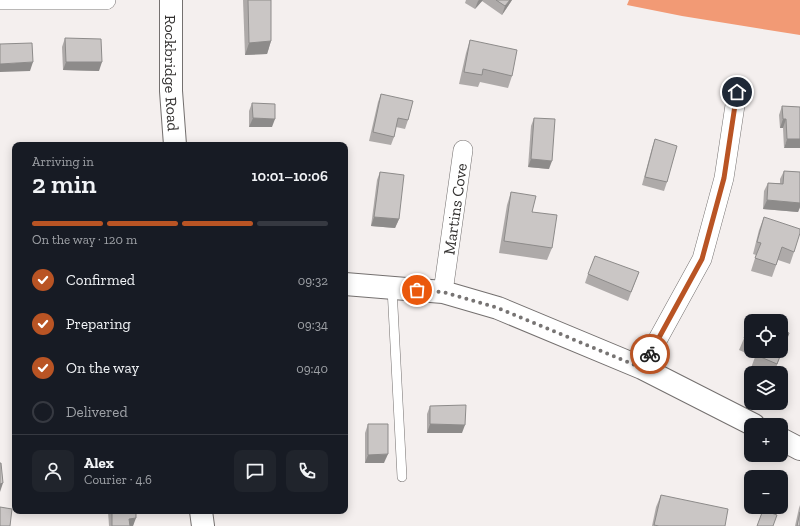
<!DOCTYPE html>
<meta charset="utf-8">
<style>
body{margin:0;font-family:"Zilla Slab",serif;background:#20242c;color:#f1f3f6;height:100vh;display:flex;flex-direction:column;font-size:15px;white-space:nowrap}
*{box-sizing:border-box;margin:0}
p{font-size:13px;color:#9ea1a6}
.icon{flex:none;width:22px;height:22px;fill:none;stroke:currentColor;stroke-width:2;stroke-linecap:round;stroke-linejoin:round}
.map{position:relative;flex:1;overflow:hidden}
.sheet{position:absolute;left:12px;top:142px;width:336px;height:372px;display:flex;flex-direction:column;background:#171b24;border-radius:8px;box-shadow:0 2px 10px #0003}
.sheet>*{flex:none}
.tools{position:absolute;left:744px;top:314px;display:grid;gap:8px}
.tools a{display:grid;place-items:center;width:44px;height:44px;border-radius:8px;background:#171b24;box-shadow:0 2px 10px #0003;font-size:20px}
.pin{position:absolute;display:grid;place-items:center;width:34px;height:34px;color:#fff;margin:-17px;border:2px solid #fff;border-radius:50%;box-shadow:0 1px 4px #0007}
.courier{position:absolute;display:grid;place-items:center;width:40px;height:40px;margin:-20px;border:3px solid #b95424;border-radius:50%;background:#fff;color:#222;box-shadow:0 1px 5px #0007}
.overview em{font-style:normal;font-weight:600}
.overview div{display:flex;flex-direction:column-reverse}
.overview{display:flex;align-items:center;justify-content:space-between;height:68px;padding:0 20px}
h1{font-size:26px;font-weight:600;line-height:30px}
.bar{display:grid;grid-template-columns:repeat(4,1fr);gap:6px 4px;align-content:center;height:48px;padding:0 20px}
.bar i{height:5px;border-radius:3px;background:#363941}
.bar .on{background:#b95424}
.bar p{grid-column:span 4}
.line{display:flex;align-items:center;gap:10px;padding:0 20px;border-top:1px solid #363941}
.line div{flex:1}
.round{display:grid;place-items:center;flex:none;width:42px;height:42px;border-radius:8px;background:#20242c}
ol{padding:0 20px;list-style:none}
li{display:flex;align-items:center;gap:12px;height:44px}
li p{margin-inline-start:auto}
li .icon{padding:4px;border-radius:50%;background:#b95424;color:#fff;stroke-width:4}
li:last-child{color:#9ea1a6}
li i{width:22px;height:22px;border:2px solid #363941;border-radius:50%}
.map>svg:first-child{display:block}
.forest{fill:#f29a75}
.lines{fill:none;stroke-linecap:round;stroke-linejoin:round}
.service-casing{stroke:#74706f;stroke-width:10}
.minor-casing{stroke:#74706f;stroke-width:20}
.tertiary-casing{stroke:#74706f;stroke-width:24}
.secondary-casing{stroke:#74706f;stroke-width:24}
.service{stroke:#fff;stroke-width:9}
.minor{stroke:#fff;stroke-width:19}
.tertiary{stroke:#fff;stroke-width:22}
.secondary{stroke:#fff;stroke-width:22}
.wall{fill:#aeaaa9}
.shaded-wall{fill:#8d8b8a}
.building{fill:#cac6c5;stroke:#8d8b8a}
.done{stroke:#777473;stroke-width:4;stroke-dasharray:0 7.2}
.route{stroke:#b95424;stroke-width:5}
.labels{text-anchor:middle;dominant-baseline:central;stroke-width:4;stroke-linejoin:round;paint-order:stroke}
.street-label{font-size:16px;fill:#343231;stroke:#fff}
</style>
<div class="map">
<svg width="800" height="526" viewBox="0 0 800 526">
<rect width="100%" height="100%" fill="#f4efee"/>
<polygon class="forest" points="629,0 800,0 800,35 682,16 627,5"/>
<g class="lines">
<g class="service-casing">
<polyline id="service" points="392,288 402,477"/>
</g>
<g class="minor-casing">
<g id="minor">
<polyline points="0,0 106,0"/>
<path id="s1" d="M443 292 463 150"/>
<polyline points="642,368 702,259 724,178 737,92"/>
</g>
</g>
<g class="tertiary-casing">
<g id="tertiary">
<polyline points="345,284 443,292 498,308 642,368 754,425"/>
<polyline points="781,439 800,449"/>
</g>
</g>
<g class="secondary-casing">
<g id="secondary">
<path id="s2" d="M171 0V91L175 145"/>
<polyline points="201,511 203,526"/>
</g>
</g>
<use href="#service" class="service"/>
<use href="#minor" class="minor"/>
<use href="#tertiary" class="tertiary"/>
<use href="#secondary" class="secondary"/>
</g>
<g class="wall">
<polygon points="243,0 271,0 271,41 267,54 245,55"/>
<polygon points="466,0 512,0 502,15 482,1 475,9 465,3"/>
<polygon points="65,38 99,71 63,70 62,47"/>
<polygon points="470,40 512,76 508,88 480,82 478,87 459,84 466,53"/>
<polygon points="381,94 408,120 405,129 396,127 394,137 391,145 369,141 378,102"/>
<polygon points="252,103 272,127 249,127 249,111"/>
<polygon points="782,106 800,107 784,148 783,128 780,128 779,115"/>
<polygon points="534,118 549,169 528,167 531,126"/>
<polygon points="655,139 667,182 664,191 642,185 652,148"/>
<polygon points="784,171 800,172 800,207 798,212 763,209 764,191 768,183 780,183 780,179"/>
<polygon points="380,172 399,219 395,228 371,226 377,180"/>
<polygon points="511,192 532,212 552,248 547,260 499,253 507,205"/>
<polygon points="764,217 794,252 790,264 778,260 772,277 751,271 756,255 753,254 759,230"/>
<polygon points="639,272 628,301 585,283 588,274"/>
<polygon points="751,322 751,351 781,351 789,333 774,373 764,373 751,368 755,357 739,350"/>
<polygon points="430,406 462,433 427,433 427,414"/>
<polygon points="368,424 384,463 365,463 365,433"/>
<polygon points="661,495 725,526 652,526 656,507"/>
<polygon points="800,505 800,526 795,526 799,508"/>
<polygon points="108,511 136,511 133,526 109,526"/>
</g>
<g class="shaded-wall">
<polygon points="479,0 483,0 475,9 478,1"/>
<polygon points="510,0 512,0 502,15 505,6"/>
<polygon points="271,41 267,54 245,55 249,43"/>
<polygon points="33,62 30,71 0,72 0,64"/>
<polygon points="66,62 102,62 99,71 63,70"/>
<polygon points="253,118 275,119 272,127 249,127"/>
<polygon points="783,119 786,119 783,128 780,128"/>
<polygon points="787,139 800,139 800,148 784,148"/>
<polygon points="531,159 552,161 549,169 528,167"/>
<polygon points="767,200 800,203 800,207 798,212 763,209"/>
<polygon points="374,217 399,219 395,228 371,226"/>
<polygon points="430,424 465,425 462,433 427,433"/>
<polygon points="388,454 384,463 365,463 368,455"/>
<polygon points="3,483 0,492 0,484"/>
<polygon points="136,518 133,526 127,526 129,519"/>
</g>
<g class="building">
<polygon points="248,0 271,0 271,41 249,43"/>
<polygon points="496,0 510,0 505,6"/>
<polygon points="65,38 101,39 102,62 66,62"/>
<polygon points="470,40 517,50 512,76 483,69 482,75 464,72"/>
<polygon points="32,43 33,62 0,64 0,44"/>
<polygon points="381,94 413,101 408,120 398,118 394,137 373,132"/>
<polygon points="252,103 275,104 275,119 253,118"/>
<polygon points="782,106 800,107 800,139 787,139 786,119 783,119"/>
<polygon points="534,118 555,119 552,161 531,159"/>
<polygon points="655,139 677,146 667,182 645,177"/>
<polygon points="784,171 800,172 800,203 767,200 768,183 783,184"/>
<polygon points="380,172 404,175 399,219 374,217"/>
<polygon points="511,192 536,196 532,212 557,215 552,248 504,241"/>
<polygon points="764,217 800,229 800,233 794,252 782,247 776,265 755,258 761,243 757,242"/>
<polygon points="595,256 639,272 631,292 588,274"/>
<polygon points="753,318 760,321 751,321"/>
<polygon points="751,322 751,341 744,338"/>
<polygon points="781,329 789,333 777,364 756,355 757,351 781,351"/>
<polygon points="466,405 465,425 430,424 430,406"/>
<polygon points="368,424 388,424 388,454 368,455"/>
<polygon points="0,463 1,463 3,483 0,484"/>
<polygon points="661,495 728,509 725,526 659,526 654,525"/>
<polygon points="0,507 12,509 10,526 0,526"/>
<polygon points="763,510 777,515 773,526 757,526"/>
<polygon points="112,511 136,511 136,518 129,519 130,526 112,526"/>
<polygon points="800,512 800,526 797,526"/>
</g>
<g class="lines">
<polyline class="done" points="417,290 443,292 498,308 642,368 650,354"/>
<polyline class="route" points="650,354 702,259 724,178 737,92"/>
</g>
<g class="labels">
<g class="street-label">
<text stroke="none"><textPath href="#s2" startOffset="73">Rockbridge Road</textPath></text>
<text stroke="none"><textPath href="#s1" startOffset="84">Martins Cove</textPath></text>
</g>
</g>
</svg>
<div class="tools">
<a><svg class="icon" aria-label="locate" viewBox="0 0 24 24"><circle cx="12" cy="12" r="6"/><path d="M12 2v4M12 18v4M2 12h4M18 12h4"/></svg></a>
<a><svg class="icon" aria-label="layers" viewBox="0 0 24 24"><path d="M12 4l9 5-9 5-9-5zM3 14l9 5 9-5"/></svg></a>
<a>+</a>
<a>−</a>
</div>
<div class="pin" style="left:417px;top:290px;background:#ea580c"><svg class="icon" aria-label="bag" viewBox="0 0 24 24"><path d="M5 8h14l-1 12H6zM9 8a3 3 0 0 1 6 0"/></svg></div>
<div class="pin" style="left:737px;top:92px;background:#1f2937"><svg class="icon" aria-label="home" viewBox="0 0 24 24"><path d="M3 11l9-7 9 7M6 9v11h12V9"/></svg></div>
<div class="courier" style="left:650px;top:354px"><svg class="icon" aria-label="bike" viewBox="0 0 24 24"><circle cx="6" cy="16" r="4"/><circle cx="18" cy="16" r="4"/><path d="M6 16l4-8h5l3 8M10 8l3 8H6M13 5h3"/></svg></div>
<section class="sheet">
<div class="overview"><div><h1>2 min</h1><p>Arriving in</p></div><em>10:01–10:06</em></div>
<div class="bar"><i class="on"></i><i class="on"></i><i class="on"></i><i></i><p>On the way · 120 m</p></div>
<ol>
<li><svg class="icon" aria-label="check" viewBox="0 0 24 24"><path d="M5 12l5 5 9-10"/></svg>Confirmed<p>09:32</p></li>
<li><svg class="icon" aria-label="check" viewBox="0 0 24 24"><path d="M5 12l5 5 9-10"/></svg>Preparing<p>09:34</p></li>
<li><svg class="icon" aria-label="check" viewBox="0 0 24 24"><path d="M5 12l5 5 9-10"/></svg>On the way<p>09:40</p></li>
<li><i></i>Delivered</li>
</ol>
<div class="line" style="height:72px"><a class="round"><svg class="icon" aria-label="person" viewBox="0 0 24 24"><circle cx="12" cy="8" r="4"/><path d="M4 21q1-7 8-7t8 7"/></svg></a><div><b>Alex</b><p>Courier · 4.6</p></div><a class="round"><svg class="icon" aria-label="chat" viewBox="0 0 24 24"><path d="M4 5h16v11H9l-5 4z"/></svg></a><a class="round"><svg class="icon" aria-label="phone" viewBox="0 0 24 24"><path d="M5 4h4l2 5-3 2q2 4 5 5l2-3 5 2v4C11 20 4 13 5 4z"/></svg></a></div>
</section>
</div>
